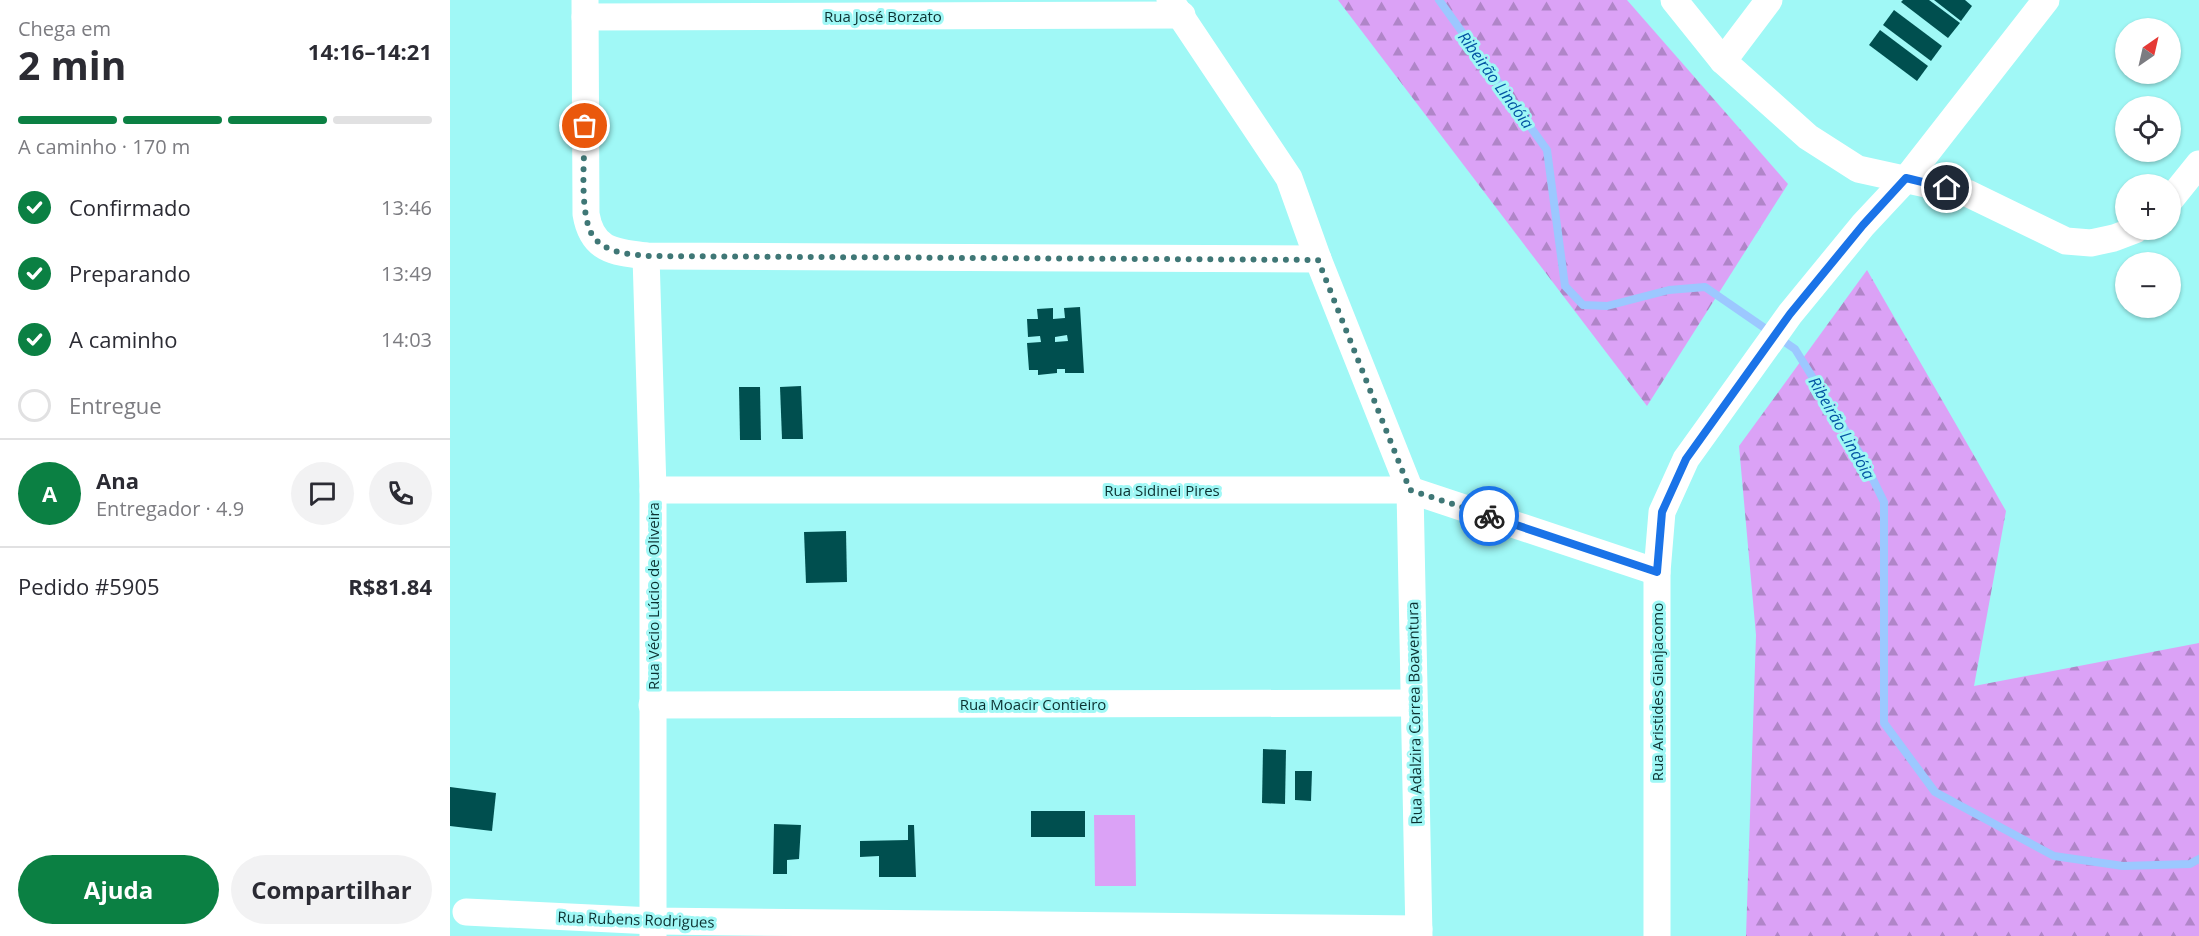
<!DOCTYPE html>
<html lang="pt">
<meta charset="utf-8">
<style>
body{margin:0;font-family:"Open Sans",sans-serif;background:#f2f2f3;color:#2b2b33;height:100vh;display:flex;flex-direction:column;font-size:22px;white-space:nowrap}
*{box-sizing:border-box;margin:0}
p{font-size:20px;color:#7c7c81}
.icon{flex:none;width:33px;height:33px;fill:none;stroke:currentColor;stroke-width:2;stroke-linecap:round;stroke-linejoin:round}
.map{position:relative;flex:1;overflow:hidden}
.details{display:flex;flex-direction:column;background:#fff;width:450px}
.details>*{flex:none}
.needle{width:39px;rotate:34deg}
.fabs{position:absolute;left:1665px;top:18px;display:grid;gap:12px}
.fabs a{display:grid;place-items:center;width:66px;height:66px;border-radius:50%;background:#fff;box-shadow:0 2px 4px #0004;font-size:30px}
.pin{position:absolute;display:grid;place-items:center;width:51px;height:51px;color:#fff;margin:-26px;border:3px solid #fff;border-radius:50%;box-shadow:0 2px 6px #0007}
.courier{position:absolute;display:grid;place-items:center;width:60px;height:60px;margin:-30px;border:4px solid #1a73e8;border-radius:50%;background:#fff;color:#222;box-shadow:0 2px 8px #0007}
.summary em{font-style:normal;font-weight:700}
.summary div{display:flex;flex-direction:column-reverse}
.summary{display:flex;align-items:center;justify-content:space-between;height:102px;padding:0 18px}
h1{font-size:39px;font-weight:700;line-height:45px}
.bar{display:grid;grid-template-columns:repeat(4,1fr);gap:9px 6px;align-content:center;height:72px;padding:0 18px}
.bar i{height:8px;border-radius:4px;background:#e1e1e2}
.bar .active{background:#0b8043}
.bar p{grid-column:span 4}
.line{display:flex;align-items:center;gap:15px;padding:0 18px;border-top:2px solid #e1e1e2}
.line div{flex:1}
.round{display:grid;place-items:center;flex:none;width:63px;height:63px;border-radius:32px;background:#f2f2f3}
ol{padding:0 18px;list-style:none}
li{display:flex;align-items:center;gap:18px;height:66px}
li p{margin-inline-start:auto}
li .icon{padding:6px;border-radius:50%;background:#0b8043;color:#fff;stroke-width:4}
li:last-child{color:#7c7c81}
li i{width:33px;height:33px;border:3px solid #e1e1e2;border-radius:50%}
.primary-button{display:flex;gap:12px;margin-top:auto;padding:12px 18px}
.primary-button a{flex:1;height:69px;border-radius:36px;background:#0b8043;color:#fff;font-size:24px;font-weight:700;line-height:69px;text-align:center}
.primary-button a+a{background:#f2f2f3;color:#2b2b33}
main{display:flex;flex:1;min-height:0}
.map>svg:first-child{display:block}
.forest{fill:url(#forest-firs)}
.pitch{fill:#dba2f6}
.lines{fill:none;stroke-linecap:round;stroke-linejoin:round}
.stream{stroke:#9cc8ff;stroke-width:8}
.building{fill:#004f4f;fill-rule:evenodd}
.minor{stroke:#fff;stroke-width:27}
.done{stroke:#3f7776;stroke-width:6;stroke-dasharray:0 10.8}
.route{stroke:#1a73e8;stroke-width:8}
.labels{text-anchor:middle;dominant-baseline:central;stroke-width:6;stroke-linejoin:round;paint-order:stroke}
.street-label{font-size:15px;fill:#0b3131;stroke:#a0f8f6}
.water-label{font-size:16px;font-style:italic;fill:#0354a3;stroke:#a0f8f6}
</style>
<main>
<section class="details">
<div class="summary"><div><h1>2 min</h1><p>Chega em</p></div><em>14:16–14:21</em></div>
<div class="bar"><i class="active"></i><i class="active"></i><i class="active"></i><i></i><p>A caminho · 170 m</p></div>
<ol>
<li><svg class="icon" aria-label="check" viewBox="0 0 24 24"><path d="M5 12l5 5 9-10"/></svg>Confirmado<p>13:46</p></li>
<li><svg class="icon" aria-label="check" viewBox="0 0 24 24"><path d="M5 12l5 5 9-10"/></svg>Preparando<p>13:49</p></li>
<li><svg class="icon" aria-label="check" viewBox="0 0 24 24"><path d="M5 12l5 5 9-10"/></svg>A caminho<p>14:03</p></li>
<li><i></i>Entregue</li>
</ol>
<div class="line" style="height:108px"><b class="round" style="background:#0b8043;color:#fff">A</b><div><b>Ana</b><p>Entregador · 4.9</p></div><a class="round"><svg class="icon" aria-label="chat" viewBox="0 0 24 24"><path d="M4 5h16v11H9l-5 4z"/></svg></a><a class="round"><svg class="icon" aria-label="phone" viewBox="0 0 24 24"><path d="M5 4h4l2 5-3 2q2 4 5 5l2-3 5 2v4C11 20 4 13 5 4z"/></svg></a></div>
<div class="line" style="height:78px"><div>Pedido #5905</div><b>R$81.84</b></div>
<div class="primary-button"><a>Ajuda</a><a>Compartilhar</a></div>
</section>
<div class="map">
<svg width="1749" height="936" viewBox="0 0 1749 936">
<defs>
<pattern id="forest-firs" width="22" height="20" patternUnits="userSpaceOnUse" patternTransform="scale(1.5)"><rect width="22" height="20" fill="#dba2f6"/><path d="M5 1l3.5 6h-7zM16 11l3.5 6h-7z" fill="#b085c8"/></pattern>
</defs>
<rect width="100%" height="100%" fill="#a0f8f6"/>
<g class="forest">
<polygon points="888,0 1177,0 1338,184 1197,406"/>
<polygon points="1417,270 1556,511 1524,686 1749,643 1749,936 1296,936 1306,635 1289,446"/>
</g>
<polygon class="pitch" points="644,815 685,815 686,886 645,886"/>
<g class="lines">
<polyline class="stream" points="989,0 1097,150 1115,286 1133,305 1157,306 1219,290 1255,287 1345,349 1412,457 1434,502 1434,723 1485,792 1604,856 1673,866 1740,864 1749,859"/>
</g>
<g class="building">
<polygon points="1453,0 1479,0 1510,23 1498,38 1451,2"/>
<polygon points="1484,0 1515,0 1522,6 1511,21"/>
<polygon points="1444,10 1492,46 1481,61 1433,25"/>
<polygon points="1430,30 1478,66 1467,81 1419,45"/>
<path d="M630 307 634 373H615V369H607V373L588 375V370H579L577 343 591 342 590 336 578 337 577 319H588L587 309 603 308V319L615 318 614 308ZM617 335 618 341 605 342V337Z"/>
<polygon points="351,386 353,439 332,439 330,387"/>
<polygon points="289,387 310,387 311,440 290,440"/>
<polygon points="396,531 397,582 356,583 354,532"/>
<polygon points="813,749 836,750 835,804 812,803"/>
<polygon points="845,771 862,771 861,801 845,800"/>
<polygon points="0,787 46,793 42,831 0,826"/>
<rect x="581" y="811" width="54" height="26"/>
<polygon points="324,824 351,825 349,859 337,860 337,874 323,874"/>
<polygon points="458,825 464,825 466,877 429,877 429,856 410,857 410,841 458,840"/>
</g>
<g class="lines">
<g class="minor">
<path d="M135 0 136 214C142 250 163 252 196 256L868 259"/>
<polyline points="720,0 839,178 868,259 960,490 969,936"/>
<polyline points="1224,0 1273,61 1358,137 1408,169 1517,193 1616,241 1641,243 1664,238 1685,230"/>
<polyline points="135,17 732,15"/>
<polyline points="1273,61 1319,0"/>
<polyline points="1720,200 1749,164"/>
<polyline points="196,256 203,490 203,936"/>
<polyline points="203,490 960,490 1207,572"/>
<polyline points="202,705 964,703"/>
<polyline points="16,912 203,921 969,929"/>
<polyline points="1207,936 1207,572 1212,512 1236,459 1340,314 1413,225 1457,178 1596,0"/>
</g>
</g>
<g class="lines">
<path class="done" d="M135 126C135 153 127 224 147 241 160 253 179 254 196 256L868 260 960 490 1039 516"/>
<polyline class="route" points="1039,516 1207,572 1212,512 1236,459 1340,314 1413,225 1456,178 1497,188"/>
</g>
<g class="labels">
<g class="street-label">
<text x="433" y="16">Rua José Borzato</text>
<text x="712" y="490">Rua Sidinei Pires</text>
<text transform="translate(203 596) rotate(-90)">Rua Vécio Lúcio de Oliveira</text>
<text transform="translate(1207 692) rotate(-90)">Rua Aristides Gianjacomo</text>
<text x="583" y="704">Rua Moacir Contieiro</text>
<text transform="translate(964 713) rotate(-91)">Rua Adalzira Correa Boaventura</text>
<text transform="translate(186 919) rotate(2)">Rua Rubens Rodrigues</text>
</g>
<g class="water-label">
<text transform="translate(1046 80) rotate(54)">Ribeirão Lindóia</text>
<text transform="translate(1392 428) rotate(60)">Ribeirão Lindóia</text>
</g>
</g>
</svg>
<div class="fabs">
<a><svg class="needle" viewBox="-14 -14 28 28"><path d="M0-13l5 13h-10z" fill="#e53935"/><path d="M0 13l5-13h-10z" fill="#7c7c81"/></svg></a>
<a><svg class="icon" aria-label="locate" viewBox="0 0 24 24"><circle cx="12" cy="12" r="6"/><path d="M12 2v4M12 18v4M2 12h4M18 12h4"/></svg></a>
<a>+</a>
<a>−</a>
</div>
<div class="pin" style="left:135px;top:126px;background:#ea580c"><svg class="icon" aria-label="bag" viewBox="0 0 24 24"><path d="M5 8h14l-1 12H6zM9 8a3 3 0 0 1 6 0"/></svg></div>
<div class="pin" style="left:1497px;top:188px;background:#1f2937"><svg class="icon" aria-label="home" viewBox="0 0 24 24"><path d="M3 11l9-7 9 7M6 9v11h12V9"/></svg></div>
<div class="courier" style="left:1039px;top:516px"><svg class="icon" aria-label="bike" viewBox="0 0 24 24"><circle cx="6" cy="16" r="4"/><circle cx="18" cy="16" r="4"/><path d="M6 16l4-8h5l3 8M10 8l3 8H6M13 5h3"/></svg></div>
</div>
</main>
